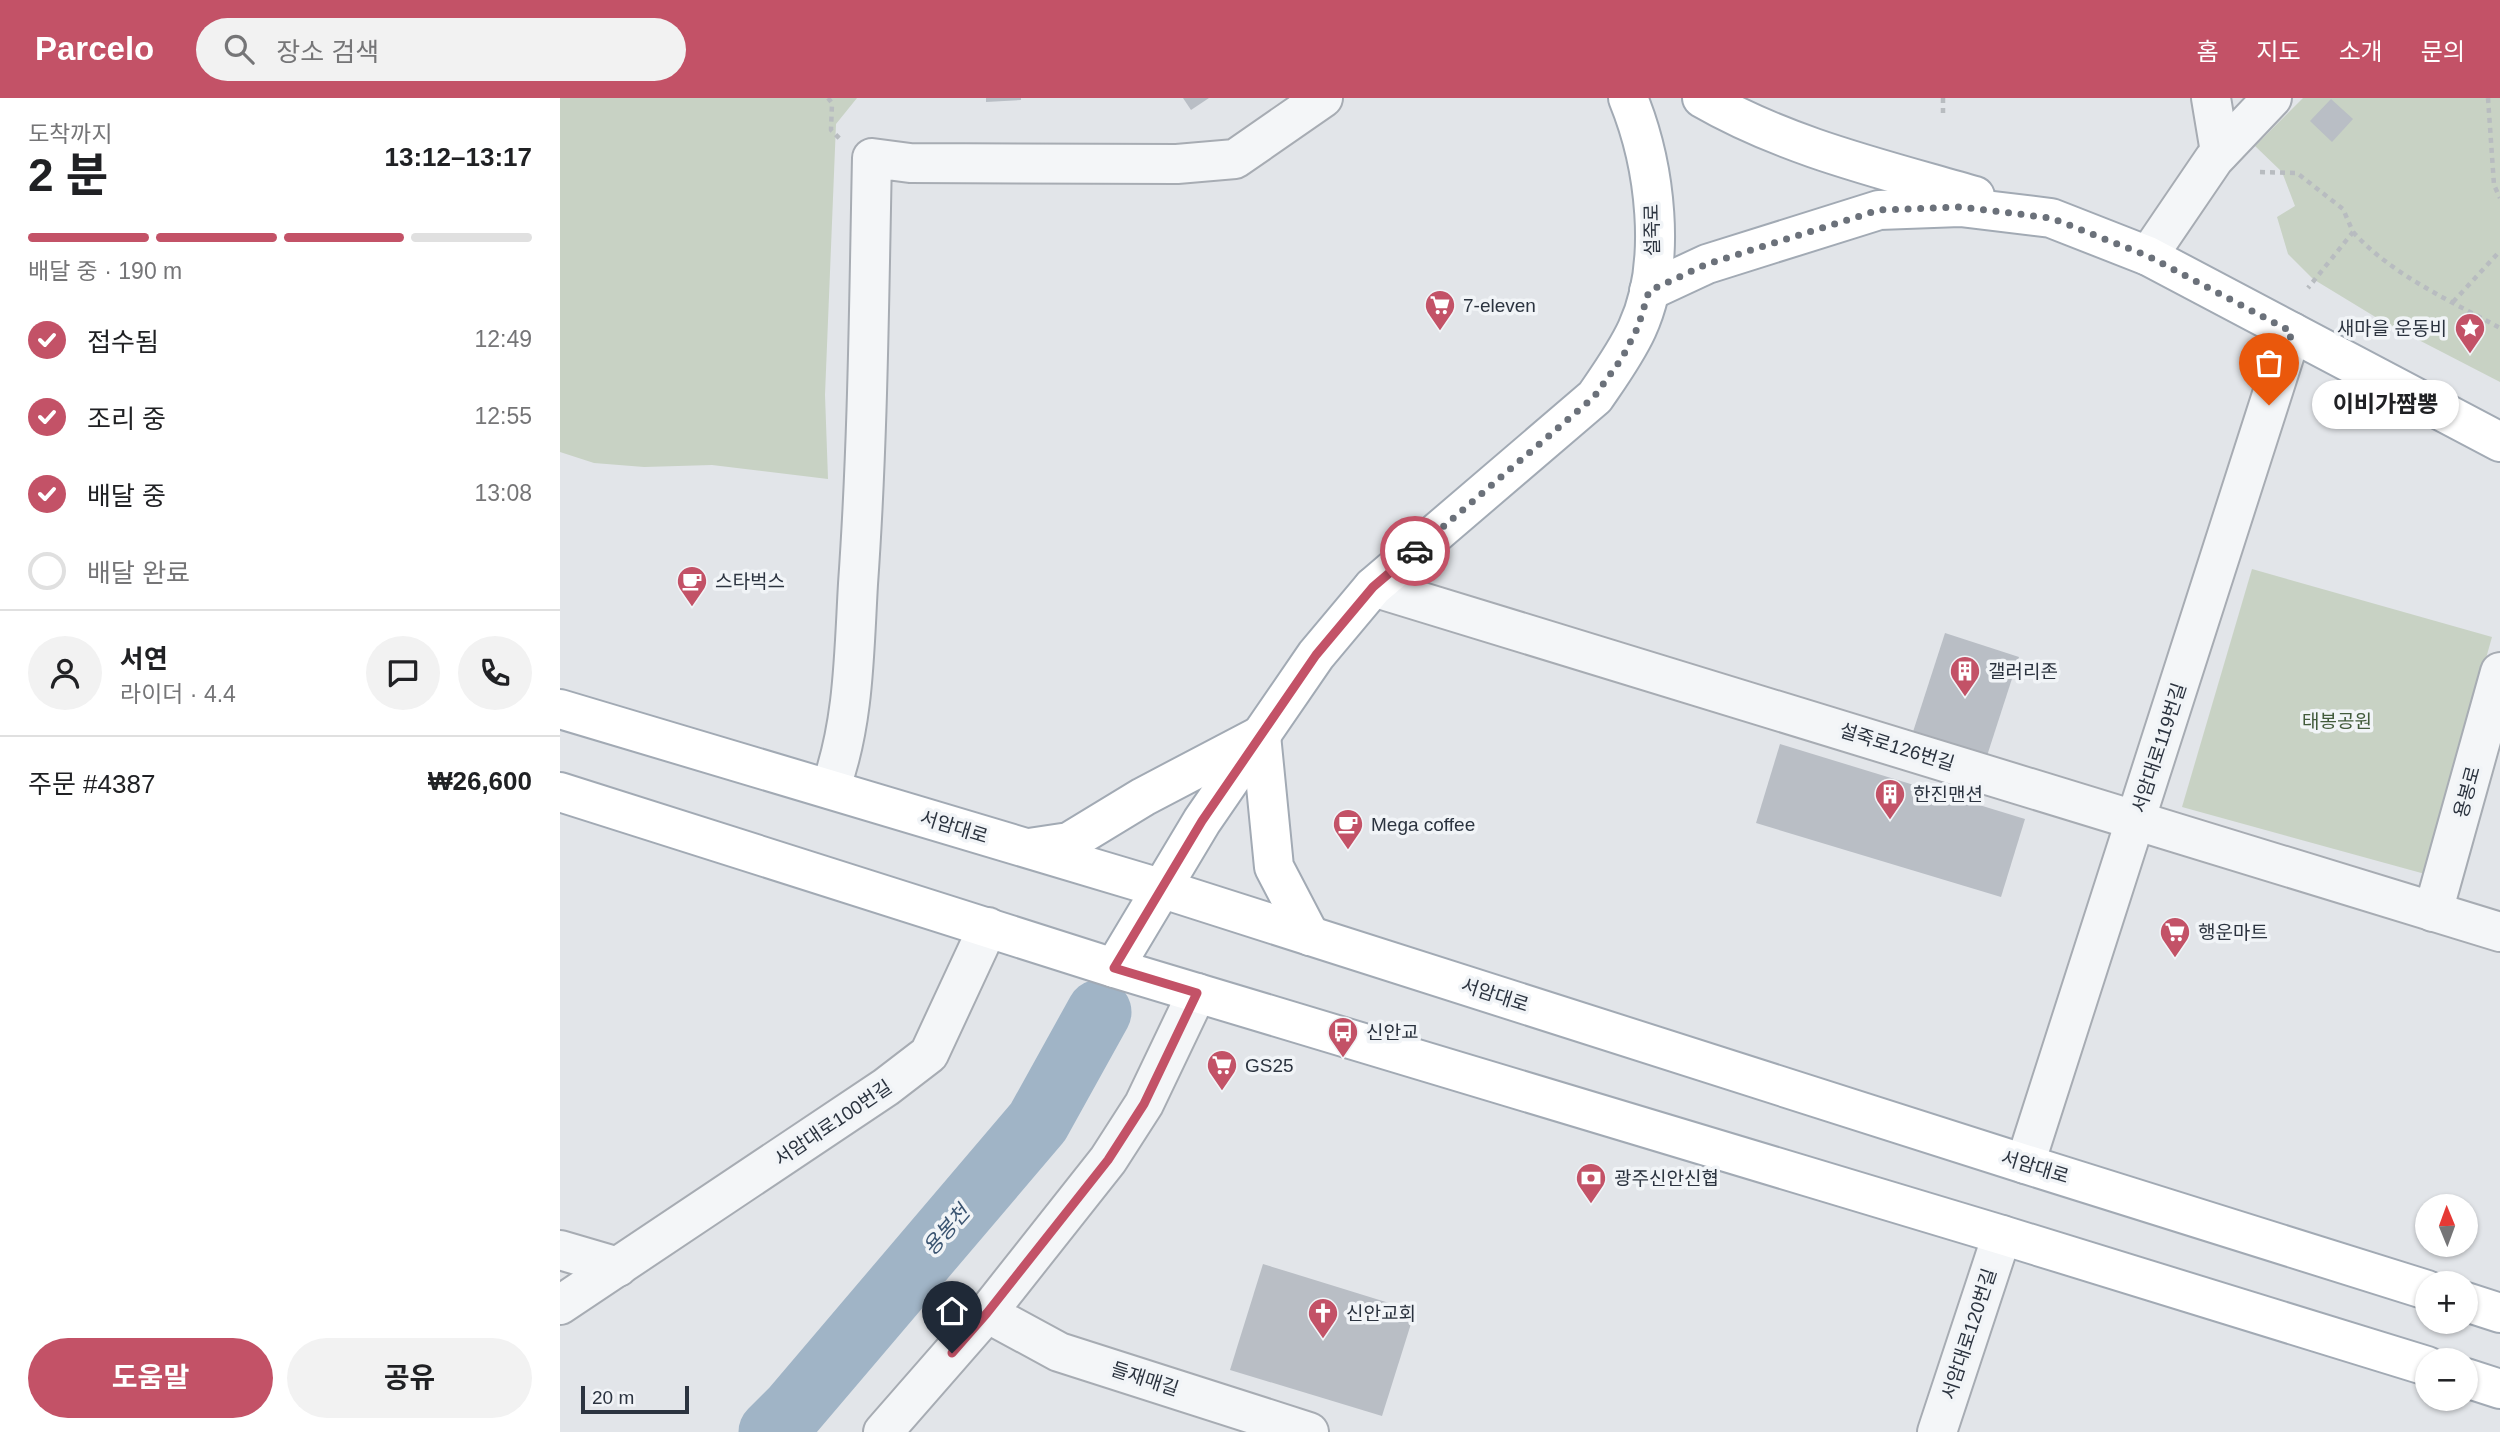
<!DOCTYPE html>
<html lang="ko">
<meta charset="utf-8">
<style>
body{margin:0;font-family:Helvetica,"Noto Sans KR",sans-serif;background:#f2f2f2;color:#202124;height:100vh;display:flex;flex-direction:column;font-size:26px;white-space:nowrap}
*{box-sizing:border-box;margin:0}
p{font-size:23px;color:#757577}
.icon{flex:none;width:38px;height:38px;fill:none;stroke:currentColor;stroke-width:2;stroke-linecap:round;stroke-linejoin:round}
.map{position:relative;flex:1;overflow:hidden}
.drawer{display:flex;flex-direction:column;background:#fff;width:560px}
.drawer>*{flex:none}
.needle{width:46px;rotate:359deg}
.buttons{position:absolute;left:1855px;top:1096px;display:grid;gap:14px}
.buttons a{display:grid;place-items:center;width:63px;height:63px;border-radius:50%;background:#fff;box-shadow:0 2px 5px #0004;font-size:35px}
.scale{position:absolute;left:21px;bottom:18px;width:108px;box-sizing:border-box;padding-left:7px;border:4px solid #2b333f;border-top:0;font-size:19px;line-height:24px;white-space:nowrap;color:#2b333f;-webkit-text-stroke:5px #f1f4f7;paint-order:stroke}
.pin{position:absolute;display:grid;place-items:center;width:60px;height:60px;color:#fff;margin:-72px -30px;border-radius:50% 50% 50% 0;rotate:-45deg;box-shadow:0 0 7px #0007}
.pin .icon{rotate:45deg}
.courier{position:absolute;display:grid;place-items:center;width:70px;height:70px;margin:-35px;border:5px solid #c35267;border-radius:50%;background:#fff;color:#222;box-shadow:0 2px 9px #0007}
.bubble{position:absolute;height:49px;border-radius:24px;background:#fff;box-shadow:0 2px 5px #0004;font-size:23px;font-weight:700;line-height:49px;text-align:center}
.headline em{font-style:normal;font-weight:700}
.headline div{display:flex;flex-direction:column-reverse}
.headline{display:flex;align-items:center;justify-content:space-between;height:119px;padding:0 28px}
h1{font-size:46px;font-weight:700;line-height:52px}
.bar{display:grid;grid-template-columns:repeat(4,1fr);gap:10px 7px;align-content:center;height:84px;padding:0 28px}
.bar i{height:9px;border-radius:5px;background:#e0e0e0}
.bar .selected{background:#c35267}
.bar p{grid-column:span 4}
.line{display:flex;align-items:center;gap:18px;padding:0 28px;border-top:2px solid #e0e0e0}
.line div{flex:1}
.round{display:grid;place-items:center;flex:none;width:74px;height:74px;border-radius:37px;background:#f2f2f2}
ol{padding:0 28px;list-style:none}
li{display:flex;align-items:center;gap:21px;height:77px}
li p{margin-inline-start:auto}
li .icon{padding:7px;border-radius:50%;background:#c35267;color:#fff;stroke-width:4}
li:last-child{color:#757577}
li i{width:38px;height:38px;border:4px solid #e0e0e0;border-radius:50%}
.cta{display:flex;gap:14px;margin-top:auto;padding:14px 28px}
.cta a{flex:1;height:80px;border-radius:42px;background:#c35267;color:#fff;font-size:28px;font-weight:700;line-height:80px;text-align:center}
.cta a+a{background:#f2f2f2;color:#202124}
header{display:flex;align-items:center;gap:42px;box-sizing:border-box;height:98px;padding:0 35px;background:#c35267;color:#fff}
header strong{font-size:33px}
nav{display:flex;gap:38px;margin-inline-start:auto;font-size:24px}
.search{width:490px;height:63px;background:#f2f2f2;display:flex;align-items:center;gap:18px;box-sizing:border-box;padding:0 24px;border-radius:38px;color:#757577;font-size:26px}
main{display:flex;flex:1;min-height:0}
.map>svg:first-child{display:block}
.green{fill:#c8d2c4}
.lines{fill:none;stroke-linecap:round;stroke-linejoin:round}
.river{stroke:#a0b4c6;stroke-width:65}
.building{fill:#b9bec5}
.minor-casing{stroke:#a7acb3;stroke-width:42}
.major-casing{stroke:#a2aab4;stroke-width:42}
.path{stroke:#b8bcc0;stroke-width:4.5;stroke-dasharray:5 5;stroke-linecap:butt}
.minor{stroke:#f4f6f8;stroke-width:38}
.major{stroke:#fff;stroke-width:38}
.done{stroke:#6b717a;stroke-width:7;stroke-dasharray:0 12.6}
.route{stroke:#c35267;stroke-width:9}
.labels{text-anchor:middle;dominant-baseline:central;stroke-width:7;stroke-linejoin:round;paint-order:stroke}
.street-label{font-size:19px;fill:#2b333f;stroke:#f1f4f7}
.poi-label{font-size:19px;fill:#2b333f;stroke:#f1f4f7;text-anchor:start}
.park-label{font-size:19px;fill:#415a3a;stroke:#f1f4f7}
.water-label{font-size:21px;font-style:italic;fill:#395370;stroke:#f1f4f7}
</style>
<header>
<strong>Parcelo</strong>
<div class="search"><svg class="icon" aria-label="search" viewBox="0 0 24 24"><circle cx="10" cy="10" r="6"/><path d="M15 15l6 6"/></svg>장소 검색</div>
<nav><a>홈</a><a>지도</a><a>소개</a><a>문의</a></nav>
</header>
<main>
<section class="drawer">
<div class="headline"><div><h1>2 분</h1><p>도착까지</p></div><em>13:12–13:17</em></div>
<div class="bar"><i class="selected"></i><i class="selected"></i><i class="selected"></i><i></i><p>배달 중 · 190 m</p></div>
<ol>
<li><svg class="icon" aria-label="check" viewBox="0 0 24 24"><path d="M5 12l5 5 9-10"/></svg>접수됨<p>12:49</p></li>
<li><svg class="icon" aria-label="check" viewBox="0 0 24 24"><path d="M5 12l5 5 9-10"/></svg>조리 중<p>12:55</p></li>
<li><svg class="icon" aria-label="check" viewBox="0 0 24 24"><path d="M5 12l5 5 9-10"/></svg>배달 중<p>13:08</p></li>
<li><i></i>배달 완료</li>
</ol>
<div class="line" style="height:126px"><a class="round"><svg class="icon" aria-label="person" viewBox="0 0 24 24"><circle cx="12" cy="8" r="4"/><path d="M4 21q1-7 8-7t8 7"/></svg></a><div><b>서연</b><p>라이더 · 4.4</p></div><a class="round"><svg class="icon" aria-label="chat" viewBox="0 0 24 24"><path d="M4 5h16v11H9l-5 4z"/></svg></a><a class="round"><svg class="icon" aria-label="phone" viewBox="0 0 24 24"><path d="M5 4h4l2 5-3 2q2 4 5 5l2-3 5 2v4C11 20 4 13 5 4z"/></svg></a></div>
<div class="line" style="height:91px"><div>주문 #4387</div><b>₩26,600</b></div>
<div class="cta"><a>도움말</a><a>공유</a></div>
</section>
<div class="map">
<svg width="1940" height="1334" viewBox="0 0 1940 1334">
<rect width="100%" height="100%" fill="#e2e5e9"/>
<g class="green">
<polygon points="0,0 297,0 276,26 265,297 268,381 152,367 84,369 34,365 0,354"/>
<polygon points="1743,0 1940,0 1940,284 1822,223 1753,181 1728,156 1717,119 1735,108 1722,74 1695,48"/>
<polygon points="1692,471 1932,539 1865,776 1622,709"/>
</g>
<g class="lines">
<polyline class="river" points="211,1334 233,1312 478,1024 539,914"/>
</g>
<g class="building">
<polygon points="426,0 461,0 461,2 426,4"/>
<polygon points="623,0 649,0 631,12"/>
<polygon points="1771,1 1793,21 1772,44 1750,23"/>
<polygon points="1385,535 1459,559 1425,664 1351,640"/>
<polygon points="1220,646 1465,721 1441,799 1196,725"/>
<polygon points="703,1166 855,1213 822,1318 670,1272"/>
</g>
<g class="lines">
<g class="minor-casing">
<g id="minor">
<polyline points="1651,0 1660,54"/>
<polyline points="1588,158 1654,61 1712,0"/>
<polyline points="813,489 1940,834"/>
<path d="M270 691C294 626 294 556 298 486 308 344 309 202 312 60L350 65 617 66 675 61 763 0"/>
<polyline points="1873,814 1940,574"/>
<polyline points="1465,1066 1732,234"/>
<polyline points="0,1152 58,1169"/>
<polyline points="0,1207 326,989 369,956 428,829"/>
<polyline points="427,1215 499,1254 749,1334"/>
<polyline points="323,1334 427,1215 548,1062 584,1006 637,895"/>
<polyline points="1377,1334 1442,1137"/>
</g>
</g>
<g class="major-casing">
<g id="major">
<path d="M1142 0C1227 49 1322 71 1415 98"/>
<polyline points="1089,193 1147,166 1319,112 1400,109 1491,120 1588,158 1940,344"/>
<polyline points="0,611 600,790 1465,1066 1867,1192"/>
<polyline points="0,694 554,870 1442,1137 1867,1268"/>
<polyline points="469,750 509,744 583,699 701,637 714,769 750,838"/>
<path d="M554 870 642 723 756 557 813 489 1035 299C1050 277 1066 255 1077 231 1108 164 1095 66 1068 0"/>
<polyline points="1906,1204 1940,1215"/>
<polyline points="1906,1280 1940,1291"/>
</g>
</g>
<g class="path">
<polyline points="268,0 272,5 271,32 282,43"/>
<polyline points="1383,0 1383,17"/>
<polyline points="1928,0 1934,87 1940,100"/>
<polyline points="1700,74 1737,75 1783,111 1793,134 1748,190"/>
<path d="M1793 134C1832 177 1889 202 1940 230"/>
<polyline points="1893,204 1940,153"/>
</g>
<use href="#minor" class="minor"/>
<use href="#major" class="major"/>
</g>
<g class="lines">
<polyline class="done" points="855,453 1034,299 1062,260 1078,229 1089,193 1147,166 1319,112 1400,109 1491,120 1588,158 1732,234 1709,307"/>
<polyline class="route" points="392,1255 427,1215 548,1062 584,1006 637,895 554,870 642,723 756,557 813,489 855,453"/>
</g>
<defs>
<g id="supermarket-pin" transform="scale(1.575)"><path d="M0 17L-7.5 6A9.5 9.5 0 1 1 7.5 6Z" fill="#c35267" stroke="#f1f4f7"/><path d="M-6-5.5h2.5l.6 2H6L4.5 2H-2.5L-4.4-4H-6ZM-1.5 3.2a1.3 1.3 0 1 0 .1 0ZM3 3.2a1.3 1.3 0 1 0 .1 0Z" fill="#fff"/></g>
<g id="sight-pin" transform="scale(1.575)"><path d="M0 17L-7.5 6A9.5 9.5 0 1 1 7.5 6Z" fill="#c35267" stroke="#f1f4f7"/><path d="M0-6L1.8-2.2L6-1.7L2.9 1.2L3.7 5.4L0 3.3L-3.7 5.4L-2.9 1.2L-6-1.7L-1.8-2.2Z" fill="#fff"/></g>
<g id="cafe-pin" transform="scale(1.575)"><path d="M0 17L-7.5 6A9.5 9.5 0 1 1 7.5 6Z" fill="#c35267" stroke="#f1f4f7"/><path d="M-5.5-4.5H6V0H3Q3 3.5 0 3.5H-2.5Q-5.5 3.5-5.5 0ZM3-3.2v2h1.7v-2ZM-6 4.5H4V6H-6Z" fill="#fff"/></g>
<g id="building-pin" transform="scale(1.575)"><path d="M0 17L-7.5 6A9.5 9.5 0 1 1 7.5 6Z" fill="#c35267" stroke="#f1f4f7"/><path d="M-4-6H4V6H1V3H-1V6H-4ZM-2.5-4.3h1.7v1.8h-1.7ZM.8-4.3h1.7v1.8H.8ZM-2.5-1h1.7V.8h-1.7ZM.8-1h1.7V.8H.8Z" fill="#fff"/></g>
<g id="bus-pin" transform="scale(1.575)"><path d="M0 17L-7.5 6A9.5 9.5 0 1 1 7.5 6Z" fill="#c35267" stroke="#f1f4f7"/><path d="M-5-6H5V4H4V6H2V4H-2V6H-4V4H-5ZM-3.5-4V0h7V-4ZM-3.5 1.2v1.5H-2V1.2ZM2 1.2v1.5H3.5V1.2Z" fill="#fff"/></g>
<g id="bank-pin" transform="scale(1.575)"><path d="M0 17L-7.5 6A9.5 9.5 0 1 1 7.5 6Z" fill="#c35267" stroke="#f1f4f7"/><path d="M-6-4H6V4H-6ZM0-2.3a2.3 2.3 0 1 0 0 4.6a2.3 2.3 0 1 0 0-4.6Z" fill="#fff"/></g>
<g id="church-pin" transform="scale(1.575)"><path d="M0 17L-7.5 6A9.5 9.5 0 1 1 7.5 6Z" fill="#c35267" stroke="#f1f4f7"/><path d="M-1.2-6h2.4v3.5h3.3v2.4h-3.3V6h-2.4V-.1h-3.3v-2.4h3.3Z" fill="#fff"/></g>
</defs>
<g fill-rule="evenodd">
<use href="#supermarket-pin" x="880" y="207"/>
<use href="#sight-pin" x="1910" y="230"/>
<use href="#cafe-pin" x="132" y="483"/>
<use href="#building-pin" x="1405" y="573"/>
<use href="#building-pin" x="1330" y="696"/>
<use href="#cafe-pin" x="788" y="726"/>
<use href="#supermarket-pin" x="1615" y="834"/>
<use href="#bus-pin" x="783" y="934"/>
<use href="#supermarket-pin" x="662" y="967"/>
<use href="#bank-pin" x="1031" y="1080"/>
<use href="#church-pin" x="763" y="1215"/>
</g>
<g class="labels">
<g class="street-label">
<text transform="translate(1092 132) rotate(-91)">설죽로</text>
<text transform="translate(1337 649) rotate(17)">설죽로126번길</text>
<text transform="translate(1599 650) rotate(-72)">서암대로119번길</text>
<text transform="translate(1907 694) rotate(-75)">용봉로</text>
<text transform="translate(394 729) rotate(17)">서암대로</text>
<text transform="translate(935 897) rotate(18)">서암대로</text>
<text transform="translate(273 1025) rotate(-34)">서암대로100번길</text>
<text transform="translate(1475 1069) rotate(17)">서암대로</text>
<text transform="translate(1409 1236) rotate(-72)">서암대로120번길</text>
<text transform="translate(585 1281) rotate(18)">들재매길</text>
</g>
<g class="poi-label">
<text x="903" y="207">7-eleven</text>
<text x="1887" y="230" text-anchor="end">새마을 운동비</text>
<text x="155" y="483">스타벅스</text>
<text x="1428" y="573">갤러리존</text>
<text x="1353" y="696">한진맨션</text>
<text x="811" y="726">Mega coffee</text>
<text x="1638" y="834">행운마트</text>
<text x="806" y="934">신안교</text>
<text x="685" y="967">GS25</text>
<text x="1054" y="1080">광주신안신협</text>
<text x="786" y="1215">신안교회</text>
</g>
<g class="park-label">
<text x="1777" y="623">태봉공원</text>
</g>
<g class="water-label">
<text transform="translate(386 1132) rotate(-49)">용봉천</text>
</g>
</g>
</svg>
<div class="buttons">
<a><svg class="needle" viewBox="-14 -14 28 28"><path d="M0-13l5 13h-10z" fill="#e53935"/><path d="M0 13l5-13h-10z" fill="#757577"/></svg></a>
<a>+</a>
<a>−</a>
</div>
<div class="scale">20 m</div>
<div class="pin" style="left:1709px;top:307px;background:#ea580c"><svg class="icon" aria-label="bag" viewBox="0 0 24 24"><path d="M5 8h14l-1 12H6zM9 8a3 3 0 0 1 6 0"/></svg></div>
<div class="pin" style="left:392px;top:1255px;background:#1f2937"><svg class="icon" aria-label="home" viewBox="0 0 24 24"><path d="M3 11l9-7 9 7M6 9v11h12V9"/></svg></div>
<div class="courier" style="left:855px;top:453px"><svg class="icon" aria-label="car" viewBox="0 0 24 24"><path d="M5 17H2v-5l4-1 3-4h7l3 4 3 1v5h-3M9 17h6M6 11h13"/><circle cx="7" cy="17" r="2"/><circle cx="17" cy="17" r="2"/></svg></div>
<div class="bubble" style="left:1752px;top:282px;width:147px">이비가짬뽕</div>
</div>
</main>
